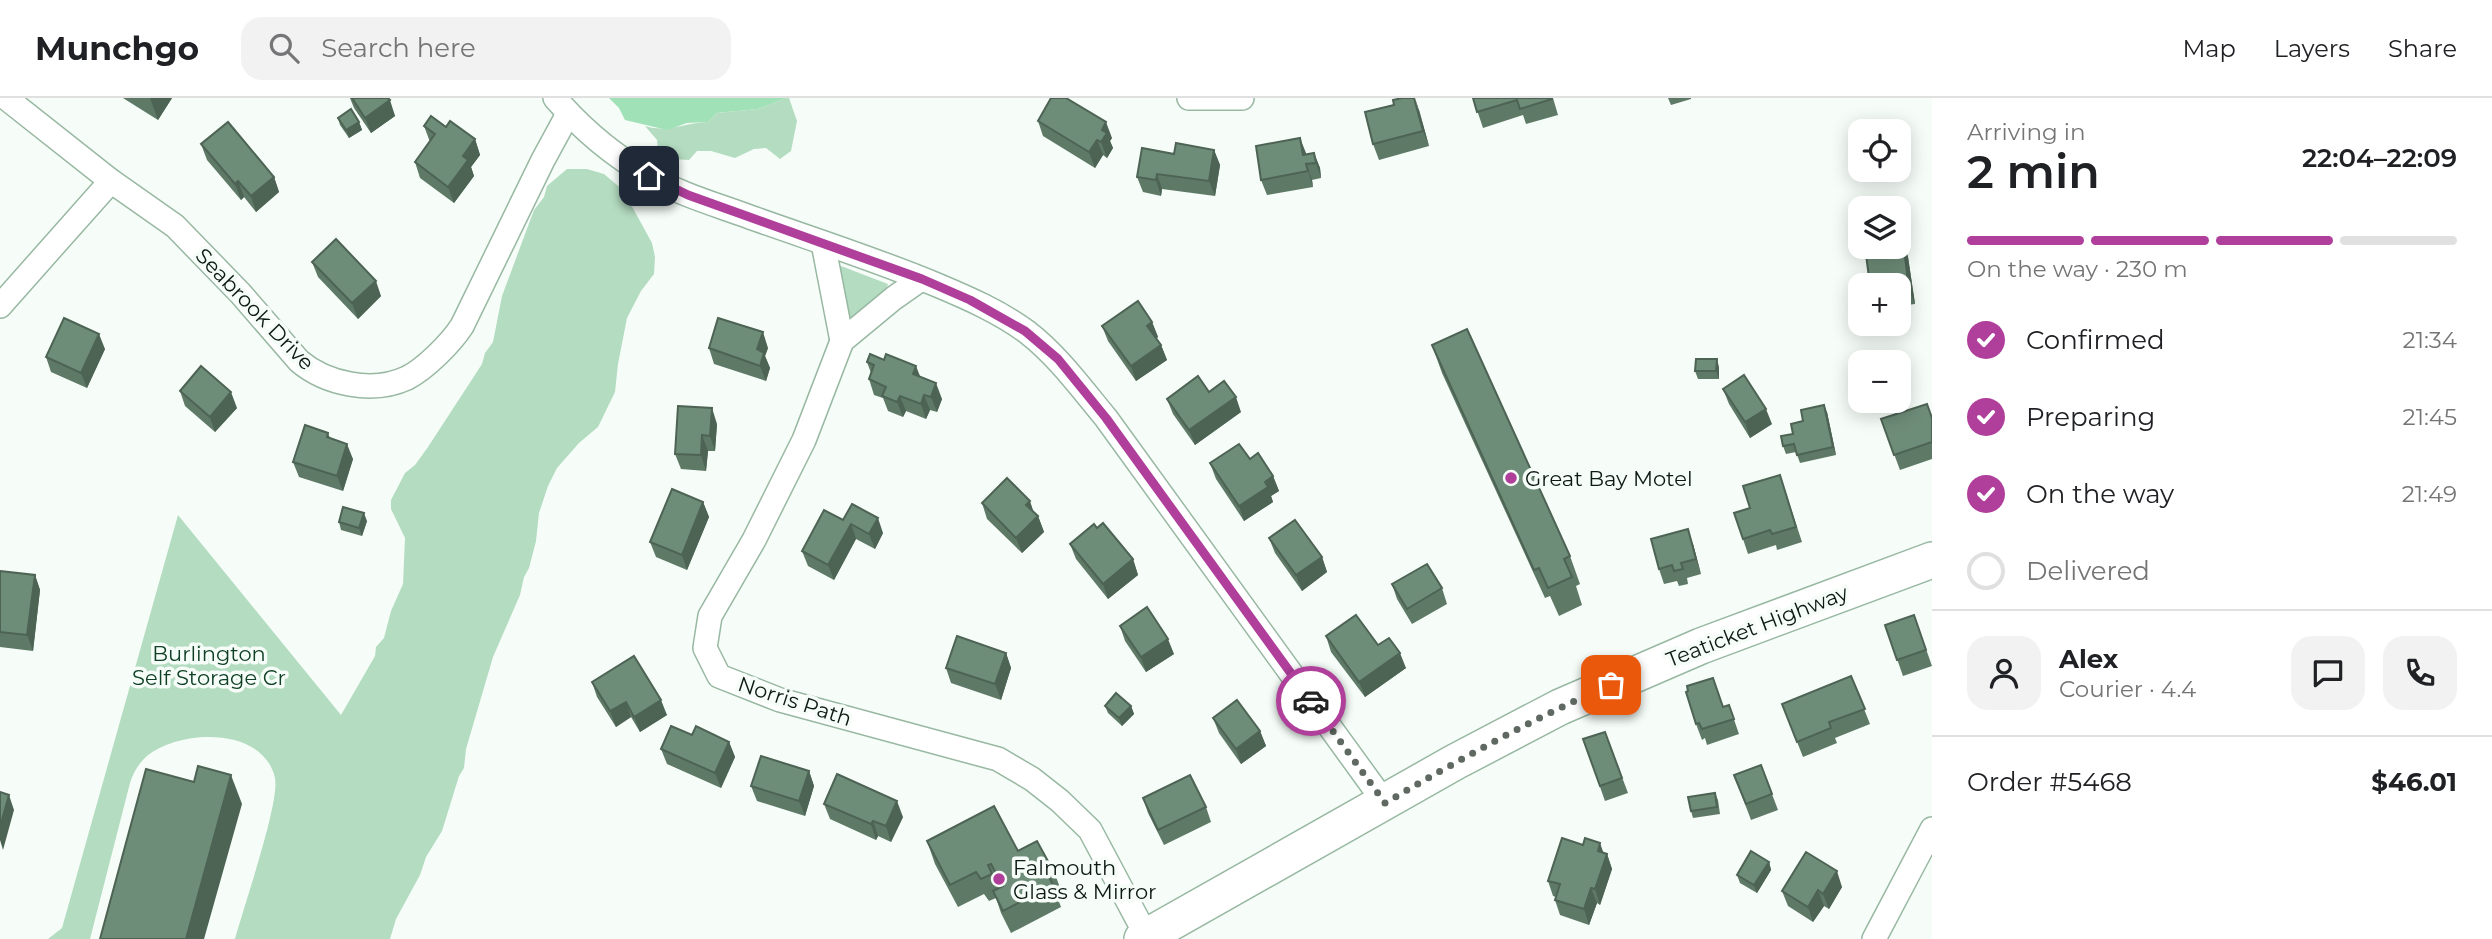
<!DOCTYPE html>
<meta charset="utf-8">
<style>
body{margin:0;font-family:Montserrat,sans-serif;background:#f2f2f2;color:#202124;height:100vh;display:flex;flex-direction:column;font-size:26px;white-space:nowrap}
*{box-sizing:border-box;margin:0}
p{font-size:23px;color:#757577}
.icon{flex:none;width:38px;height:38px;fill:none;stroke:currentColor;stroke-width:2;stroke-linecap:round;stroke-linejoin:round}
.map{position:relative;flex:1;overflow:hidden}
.side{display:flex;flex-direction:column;background:#fff;width:560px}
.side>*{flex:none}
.buttons{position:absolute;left:1848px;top:21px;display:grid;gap:14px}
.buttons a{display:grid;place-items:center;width:63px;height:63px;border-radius:14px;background:#fff;box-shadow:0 4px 18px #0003;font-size:35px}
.pin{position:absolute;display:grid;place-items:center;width:60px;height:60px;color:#fff;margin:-30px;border-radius:14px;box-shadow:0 4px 10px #0006}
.courier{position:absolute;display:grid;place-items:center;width:70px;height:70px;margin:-35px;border:5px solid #af3f9b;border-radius:50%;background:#fff;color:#222;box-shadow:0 2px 9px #0007}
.head em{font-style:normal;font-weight:600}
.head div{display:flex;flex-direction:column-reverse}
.head{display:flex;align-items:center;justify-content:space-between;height:119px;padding:0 35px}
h1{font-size:46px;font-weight:600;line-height:52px}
.bar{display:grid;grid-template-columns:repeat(4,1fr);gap:10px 7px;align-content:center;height:84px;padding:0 35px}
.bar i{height:9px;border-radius:5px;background:#e0e0e0}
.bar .selected{background:#af3f9b}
.bar p{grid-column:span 4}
.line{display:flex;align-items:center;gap:18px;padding:0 35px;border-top:2px solid #e0e0e0}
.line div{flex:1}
.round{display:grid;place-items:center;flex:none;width:74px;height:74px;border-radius:21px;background:#f2f2f2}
ol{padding:0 35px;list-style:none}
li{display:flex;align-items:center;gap:21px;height:77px}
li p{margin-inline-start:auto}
li .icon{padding:7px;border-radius:50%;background:#af3f9b;color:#fff;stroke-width:4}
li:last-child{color:#757577}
li i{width:38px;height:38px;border:4px solid #e0e0e0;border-radius:50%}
header{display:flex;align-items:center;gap:42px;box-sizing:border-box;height:98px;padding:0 35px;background:#fff;border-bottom:2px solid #e0e0e0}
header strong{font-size:33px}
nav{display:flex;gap:38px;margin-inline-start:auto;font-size:24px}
.search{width:490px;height:63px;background:#f2f2f2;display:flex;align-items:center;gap:18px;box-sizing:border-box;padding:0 24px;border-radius:21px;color:#757577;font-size:26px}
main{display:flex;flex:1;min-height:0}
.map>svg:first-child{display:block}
.green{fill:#b4dcc1}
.water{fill:#a1e1b7}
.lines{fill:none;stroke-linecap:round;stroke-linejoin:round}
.street-casing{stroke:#98b8a2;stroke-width:26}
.primary-casing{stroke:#98b8a2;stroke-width:38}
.street{stroke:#fff;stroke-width:23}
.primary{stroke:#fff;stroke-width:35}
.wall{fill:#5f7967}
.shaded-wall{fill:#4d6354}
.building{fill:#6e8d78;stroke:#4d6354;stroke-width:2}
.done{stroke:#5f6962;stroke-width:7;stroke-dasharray:0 12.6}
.route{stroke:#af3f9b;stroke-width:9}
.poi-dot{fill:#af3f9b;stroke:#f6fdf8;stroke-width:2.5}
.labels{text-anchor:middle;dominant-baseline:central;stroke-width:7;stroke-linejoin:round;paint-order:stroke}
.street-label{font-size:21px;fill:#0d1a12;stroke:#f6fdf8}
.poi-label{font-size:21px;fill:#0d1a12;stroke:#f6fdf8;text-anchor:start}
.park-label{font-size:21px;fill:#0f4025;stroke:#f6fdf8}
</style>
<header>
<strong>Munchgo</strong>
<div class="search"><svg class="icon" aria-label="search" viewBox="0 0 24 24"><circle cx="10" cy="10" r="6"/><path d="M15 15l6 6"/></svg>Search here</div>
<nav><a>Map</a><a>Layers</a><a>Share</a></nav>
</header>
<main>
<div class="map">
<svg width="1932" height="841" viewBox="0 0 1932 841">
<rect width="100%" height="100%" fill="#f6fdf8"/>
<g class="green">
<path d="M787 0H789L797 23 791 53 780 61 766 50 754 51 735 60 711 53H697L689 62 672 61 658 53 657 42 645 28C669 35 684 25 708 24L717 15 758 11Z"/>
<path d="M567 71H587L604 76 623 92 652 145 655 159 654 176 641 193 627 220 618 266 615 294 598 329 579 345 557 370 548 388 539 415 536 443 529 470 524 479 520 497 493 559 466 651 464 670 459 678 442 733 426 759 420 777 396 821 390 841H235C243 811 280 704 275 680 263 628 180 631 147 658 139 665 133 675 130 685L90 841H48L62 830 178 417 341 617 375 558 376 549 384 540 391 513 403 486 405 440 391 411V402L405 375 415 367 428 349 482 266 485 255 493 244 502 198 534 112 544 99 547 88Z"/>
<polygon points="841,168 888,186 884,198 849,227 839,169"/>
</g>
<polygon class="water" points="609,0 787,0 758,11 717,15 708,24 687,25 667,32 625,22 619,10"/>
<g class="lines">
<g class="street-casing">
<g id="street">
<path d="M6 0 111 83 175 128 241 196 299 263C326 286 373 296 407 280 425 271 451 245 462 228L543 62 568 16"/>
<path d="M555 0C581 30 614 58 649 78 679 96 714 106 747 118 811 141 875 161 937 187 968 200 1000 214 1027 234 1058 258 1081 290 1106 320L1385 705"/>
<polyline points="1189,0 1242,0"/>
<polyline points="823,145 842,243"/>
<polyline points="921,181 894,200 842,243 804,342 754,442 710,518 705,550 719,578 780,602 998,661 1032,681 1060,703 1090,732 1148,841"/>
<polyline points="0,208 111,83"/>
<polyline points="1874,841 1932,731"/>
</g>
</g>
<g class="primary-casing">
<polyline id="primary" points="1142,841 1455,664 1560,609 1701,548 1932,462"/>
</g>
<use href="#street" class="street"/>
<use href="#primary" class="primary"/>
</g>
<g class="wall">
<polygon points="123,0 172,0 158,22"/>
<polygon points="350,0 388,0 395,18 371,35 354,10"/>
<polygon points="1473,0 1553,0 1558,17 1526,26 1523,17 1483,30"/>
<polygon points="1668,0 1691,0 1691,1 1671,7"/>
<polygon points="1394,7 1419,12 1429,48 1379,62 1373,46"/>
<polygon points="338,20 359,24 362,32 349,40 340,27"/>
<polygon points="1038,23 1112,40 1110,43 1113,50 1107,60 1103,57 1095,70 1043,38"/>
<polygon points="424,28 446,29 475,41 480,57 471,69 474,78 454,105 420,80 415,64 430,44"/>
<polygon points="201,46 274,79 279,94 256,114 244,99 241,102 207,62"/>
<polygon points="1214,52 1220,67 1215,98 1162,91 1161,98 1143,94 1137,79 1174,56"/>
<polygon points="1314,55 1320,70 1321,80 1312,82 1313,89 1267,97 1261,82 1306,57"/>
<polygon points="1903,143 1908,159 1915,206 1899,208 1899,187"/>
<polygon points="312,164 381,198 358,221 318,179"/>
<polygon points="1152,224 1158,239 1156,241 1161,247 1167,262 1136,283 1108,243 1102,228"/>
<polygon points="1432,247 1570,458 1580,486 1576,488 1582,507 1559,518 1550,498 1545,500 1442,275"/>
<polygon points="709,250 768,250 765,258 770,270 766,283 714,266"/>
<polygon points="105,251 87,290 51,274 46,259"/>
<polygon points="867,264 920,279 942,301 937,314 930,312 926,321 906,313 903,319 888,313 883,300 874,297 869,281 871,275"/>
<polygon points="1719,269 1719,281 1698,281 1695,273"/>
<polygon points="1723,291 1772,326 1750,340 1729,306"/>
<polygon points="180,293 237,310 215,334 185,308"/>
<polygon points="1167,301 1241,314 1195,347 1173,316"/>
<polygon points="1827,314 1836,357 1800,365 1796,354 1786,356 1783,348 1803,323"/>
<polygon points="1932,319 1932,361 1900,372 1881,321"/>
<polygon points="717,326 715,353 708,353 706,373 681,371 675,356"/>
<polygon points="328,335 330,340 353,361 343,393 299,379 293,364"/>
<polygon points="1250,361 1273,378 1279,393 1271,398 1273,404 1244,423 1216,381 1210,365"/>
<polygon points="1785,392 1802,444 1777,452 1776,447 1748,456 1743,441 1750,410"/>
<polygon points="703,404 709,419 687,472 656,459 650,444"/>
<polygon points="982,405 1034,414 1038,418 1044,434 1022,455 987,421"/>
<polygon points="843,422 883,435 875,451 856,441 834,482 808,468 802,453"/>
<polygon points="367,423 362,438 341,432 339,424"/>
<polygon points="1269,440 1322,459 1327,474 1302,493 1275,455"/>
<polygon points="1070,446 1133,461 1138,477 1108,501 1076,461"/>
<polygon points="1693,446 1701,476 1687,480 1688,486 1679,488 1677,483 1664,486 1659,471"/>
<polygon points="0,473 35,477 40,492 33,553 0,549"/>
<polygon points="1392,486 1442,490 1447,506 1412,526 1397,501"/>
<polygon points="1914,517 1932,568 1903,578 1885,527"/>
<polygon points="1120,528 1174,556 1146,574 1125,543"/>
<polygon points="1326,538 1378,547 1406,570 1365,599 1331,554"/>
<polygon points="1006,555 1011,570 1001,602 951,585 946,570"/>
<polygon points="1851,578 1870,626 1835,640 1837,645 1803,659 1788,621"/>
<polygon points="592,584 667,617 640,634 631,619 616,629 597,599"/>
<polygon points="1729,607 1739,636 1707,647 1705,640 1702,642 1696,626 1724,609"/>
<polygon points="1105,608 1131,608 1134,616 1122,628 1108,615"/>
<polygon points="1213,620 1260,633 1266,648 1241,666 1219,635"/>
<polygon points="1605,634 1628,695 1605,703 1583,641"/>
<polygon points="692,637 729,644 735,659 721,690 667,666 661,651"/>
<polygon points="1761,667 1778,712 1751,722 1734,677"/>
<polygon points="809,673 814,688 805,718 757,703 751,688"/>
<polygon points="1715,695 1718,702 1720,716 1693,720 1691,713"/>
<polygon points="1143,700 1206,709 1211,724 1164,747 1148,715"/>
<polygon points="824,706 903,719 891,744 878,738 876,742 830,721"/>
<polygon points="927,743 1018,753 1055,776 1063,798 1058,801 1061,809 1011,835 1001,815 996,800 989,803 984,796 958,809 935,766"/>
<polygon points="1604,755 1607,756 1612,771 1600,807 1597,805 1589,827 1560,817 1555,802 1556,799 1553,798 1548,783"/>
<polygon points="1769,764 1771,772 1757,795 1740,785 1737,777"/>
<polygon points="1842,789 1829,811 1824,808 1813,824 1788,808 1782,793"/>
</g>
<g class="shaded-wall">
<polygon points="150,0 172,0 158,22"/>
<polygon points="1415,0 1419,12 1429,48 1423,33"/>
<polygon points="390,2 395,18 371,35 365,20"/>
<polygon points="359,24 362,32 349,40 346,32"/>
<polygon points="1106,24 1112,40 1110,43 1113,50 1107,60 1101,44 1102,32"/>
<polygon points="1300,40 1306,55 1308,66 1303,57"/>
<polygon points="475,41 480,57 471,69 474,78 454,105 448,89 463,58"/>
<polygon points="1097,42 1103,57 1095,70 1089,54"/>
<polygon points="1214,52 1220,67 1215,98 1209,83"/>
<polygon points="1314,55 1320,70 1321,80 1316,65"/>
<polygon points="1306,66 1312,82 1313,89 1308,73"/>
<polygon points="1157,76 1162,91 1161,98 1156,82"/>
<polygon points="274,79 279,94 256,114 251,98"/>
<polygon points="238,83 244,99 241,102 235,86"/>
<polygon points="1903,143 1908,159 1915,206 1909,191"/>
<polygon points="376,183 381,198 358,221 352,205"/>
<polygon points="1152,224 1158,239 1153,243 1147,228"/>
<polygon points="763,234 768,250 765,258 770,270 766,283 760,268 757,251"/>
<polygon points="99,236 105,251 87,290 81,275"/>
<polygon points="1161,247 1167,262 1136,283 1131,268"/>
<polygon points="1717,261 1719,269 1719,281 1716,273"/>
<polygon points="916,268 922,283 913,276"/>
<polygon points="936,285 942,301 937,314 931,299"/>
<polygon points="231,294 237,310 215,334 210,319"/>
<polygon points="924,297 930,312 926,321 921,306"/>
<polygon points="900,298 906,313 903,319 897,304"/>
<polygon points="1236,299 1241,314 1195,347 1189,332"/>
<polygon points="1824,307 1827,314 1836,357 1833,349"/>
<polygon points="712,310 717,326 715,353 710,338"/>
<polygon points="1766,311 1772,326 1750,340 1745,324"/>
<polygon points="702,337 708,353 706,373 701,357"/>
<polygon points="347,346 353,361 343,393 337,378"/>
<polygon points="1273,378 1279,393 1271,398 1273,404 1244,423 1239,408 1265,384"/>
<polygon points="1030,403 1035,418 1026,407"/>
<polygon points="703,404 709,419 687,472 682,457"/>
<polygon points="364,415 367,423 362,438 359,430"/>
<polygon points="1038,418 1044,434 1022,455 1016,440"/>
<polygon points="878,420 883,435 875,451 869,436"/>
<polygon points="851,426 856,441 834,482 828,467"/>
<polygon points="1688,431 1693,446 1701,476 1696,461"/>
<polygon points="1322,459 1327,474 1302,493 1296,477"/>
<polygon points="1133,461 1138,477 1108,501 1103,486"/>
<polygon points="35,477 40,492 33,553 27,537"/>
<polygon points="1168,541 1174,556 1146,574 1141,559"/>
<polygon points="1006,555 1011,570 1001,602 995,586"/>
<polygon points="1400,555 1406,570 1365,599 1359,584"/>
<polygon points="661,602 667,617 640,634 634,619"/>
<polygon points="626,604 631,619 616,629 610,613"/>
<polygon points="1131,608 1134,616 1122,628 1119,620"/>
<polygon points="1260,633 1266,648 1241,666 1236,651"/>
<polygon points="729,644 735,659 721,690 715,675"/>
<polygon points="809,673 814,688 805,718 799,703"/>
<polygon points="231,677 242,706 204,841 186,841"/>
<polygon points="9,697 14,712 3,752 0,742 0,729"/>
<polygon points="897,703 903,719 891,744 886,728"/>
<polygon points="873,723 878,738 876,742 871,726"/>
<polygon points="1600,745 1605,759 1607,756 1612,771 1600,807 1595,791 1598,753"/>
<polygon points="1769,764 1771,772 1757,795 1754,787"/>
<polygon points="1837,773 1842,789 1829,811 1823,796"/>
<polygon points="1591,790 1597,805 1589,827 1584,811"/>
<polygon points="1818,792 1824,808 1813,824 1808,809"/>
</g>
<g class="building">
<polygon points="352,0 388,0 390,2 365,20"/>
<polygon points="1051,0 1066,0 1106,24 1102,32 1107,35 1101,44 1097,42 1089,54 1038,23"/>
<polygon points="1402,0 1414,0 1423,33 1373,46 1365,14 1394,7 1393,2"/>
<polygon points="1473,0 1552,0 1552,1 1520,11 1517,2 1477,14"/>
<polygon points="351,11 359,24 346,32 338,20"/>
<polygon points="431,18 446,29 450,23 475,41 463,58 468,62 448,89 415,64 435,36 424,28"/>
<polygon points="228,24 274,79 251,98 238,83 235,86 201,46"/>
<polygon points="1300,40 1303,57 1314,55 1316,65 1306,66 1308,73 1261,82 1256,48"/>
<polygon points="1176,45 1214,52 1209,83 1157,76 1156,82 1137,79 1142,50 1174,56"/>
<polygon points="336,141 376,183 352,205 312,164"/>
<polygon points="1903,143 1909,191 1899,192 1899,187 1870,187 1865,149 1899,149 1899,144"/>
<polygon points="1138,203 1152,224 1147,228 1161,247 1131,268 1102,228"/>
<polygon points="64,220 99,236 81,275 46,259"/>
<polygon points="718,220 763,234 757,251 764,255 760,268 709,250"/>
<polygon points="1467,231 1570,458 1564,461 1572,479 1548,490 1539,470 1534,472 1432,247"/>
<polygon points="870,256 884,262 886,256 916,268 913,276 936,285 931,299 924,297 921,306 900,298 897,304 882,298 886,289 869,281 874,267 867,264"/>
<polygon points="1696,261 1717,261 1716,273 1695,273"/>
<polygon points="201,268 231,294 210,319 180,293"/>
<polygon points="1744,277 1766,311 1745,324 1723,291"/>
<polygon points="1198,278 1209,294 1224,283 1236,299 1189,332 1167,301"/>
<polygon points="1927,306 1932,320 1932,344 1894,357 1881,321"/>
<polygon points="1824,307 1833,349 1797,357 1794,346 1783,348 1781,338 1793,336 1791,326 1803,323 1801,312"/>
<polygon points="678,308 712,310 710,338 702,337 701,357 675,356"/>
<polygon points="305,327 328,335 327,339 347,346 337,378 293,364"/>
<polygon points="1239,346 1250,361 1258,355 1273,378 1265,384 1268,389 1239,408 1210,365"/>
<polygon points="1780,377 1796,429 1772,436 1770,432 1743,441 1734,415 1750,410 1743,388"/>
<polygon points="1007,380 1030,403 1026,407 1038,418 1016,440 982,405"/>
<polygon points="672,391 703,404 682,457 650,444"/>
<polygon points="852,406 878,420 869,436 851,426 828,467 802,453 824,412 843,422"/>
<polygon points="343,409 364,415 359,430 339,424"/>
<polygon points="1295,422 1322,459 1296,477 1269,440"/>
<polygon points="1103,425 1133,461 1103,486 1070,446 1094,426 1097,430"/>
<polygon points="1688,431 1696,461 1681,465 1683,471 1674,473 1672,467 1659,471 1651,441"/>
<polygon points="1427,466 1442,490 1407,511 1392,486"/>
<polygon points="0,473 35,477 27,537 0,534"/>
<polygon points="1147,509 1168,541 1141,559 1120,528"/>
<polygon points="1356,517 1378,547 1389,540 1400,555 1359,584 1326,538"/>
<polygon points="1914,517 1926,552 1897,562 1885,527"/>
<polygon points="957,538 1006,555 995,586 946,570"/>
<polygon points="634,558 661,602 634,619 626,604 610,613 592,584"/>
<polygon points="1851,578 1865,611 1829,624 1831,630 1797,644 1782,606"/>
<polygon points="1713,580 1723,609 1729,607 1734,621 1702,631 1699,625 1696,626 1686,594 1688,593 1687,588"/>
<polygon points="1116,595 1131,608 1119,620 1105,608"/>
<polygon points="1237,602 1260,633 1236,651 1213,620"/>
<polygon points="671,628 692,637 696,628 729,644 715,675 661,651"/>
<polygon points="1605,634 1622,680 1600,688 1583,641"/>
<polygon points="761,658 809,673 799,703 751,688"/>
<polygon points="1761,667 1772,696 1746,706 1734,677"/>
<polygon points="198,668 231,677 186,841 100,841 146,671 194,684"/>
<polygon points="837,676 897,703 886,728 873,723 871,726 824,706"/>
<polygon points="1190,677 1206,709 1158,732 1143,700"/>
<polygon points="0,694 9,697 0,729"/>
<polygon points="1715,695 1717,709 1691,713 1688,699"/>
<polygon points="994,708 1018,753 1037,743 1055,776 1049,779 1053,787 1003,813 993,793 1003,788 991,766 988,767 992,776 981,781 976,774 950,787 927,743"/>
<polygon points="1562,740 1583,747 1585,740 1600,745 1598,753 1607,756 1595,791 1591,790 1584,811 1555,802 1560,786 1548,783"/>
<polygon points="1751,753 1769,764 1754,787 1737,777"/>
<polygon points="1806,754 1837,773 1823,796 1818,792 1808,809 1782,793"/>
</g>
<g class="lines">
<path class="done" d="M1311 603 1385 705C1459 662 1533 620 1611 587"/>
<polyline class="route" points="649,78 688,97 922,181 970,202 1025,233 1058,261 1106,320 1311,603"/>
</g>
<g class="poi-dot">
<circle cx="1511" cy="380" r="7"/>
<circle cx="999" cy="781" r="7"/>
</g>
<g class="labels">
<g class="street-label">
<text transform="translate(255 211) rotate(46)">Seabrook Drive</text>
<text transform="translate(1757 528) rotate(-21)">Teaticket Highway</text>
<text transform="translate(795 603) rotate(18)">Norris Path</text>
</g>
<g class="poi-label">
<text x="1525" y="380">Great Bay Motel</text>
<text x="1013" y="769">Falmouth<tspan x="1013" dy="24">Glass &amp; Mirror</tspan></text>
</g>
<g class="park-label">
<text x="209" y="555">Burlington<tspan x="209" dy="24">Self Storage Cr</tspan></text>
</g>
</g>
</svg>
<div class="buttons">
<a><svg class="icon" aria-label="locate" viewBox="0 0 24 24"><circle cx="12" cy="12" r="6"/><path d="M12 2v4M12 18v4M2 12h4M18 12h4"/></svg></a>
<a><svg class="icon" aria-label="layers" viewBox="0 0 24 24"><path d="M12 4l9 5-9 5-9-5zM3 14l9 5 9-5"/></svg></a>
<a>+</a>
<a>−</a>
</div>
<div class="pin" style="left:1611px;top:587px;background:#ea580c"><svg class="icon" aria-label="bag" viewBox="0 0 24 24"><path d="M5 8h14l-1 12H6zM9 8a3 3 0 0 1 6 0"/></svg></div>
<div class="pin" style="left:649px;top:78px;background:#1f2937"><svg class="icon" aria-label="home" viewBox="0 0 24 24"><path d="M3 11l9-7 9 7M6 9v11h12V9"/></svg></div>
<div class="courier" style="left:1311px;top:603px"><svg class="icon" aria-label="car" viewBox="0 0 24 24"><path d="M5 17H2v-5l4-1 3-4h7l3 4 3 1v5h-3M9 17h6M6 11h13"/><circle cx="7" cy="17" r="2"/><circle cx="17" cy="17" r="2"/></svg></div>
</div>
<section class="side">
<div class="head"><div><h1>2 min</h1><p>Arriving in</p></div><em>22:04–22:09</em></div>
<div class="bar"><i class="selected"></i><i class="selected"></i><i class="selected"></i><i></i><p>On the way · 230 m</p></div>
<ol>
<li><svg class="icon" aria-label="check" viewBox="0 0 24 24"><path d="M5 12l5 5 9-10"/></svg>Confirmed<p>21:34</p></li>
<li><svg class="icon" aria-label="check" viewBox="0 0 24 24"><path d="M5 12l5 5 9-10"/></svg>Preparing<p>21:45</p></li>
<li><svg class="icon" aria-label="check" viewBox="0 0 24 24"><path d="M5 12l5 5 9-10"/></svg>On the way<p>21:49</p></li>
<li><i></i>Delivered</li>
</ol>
<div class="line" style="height:126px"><a class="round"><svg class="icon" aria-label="person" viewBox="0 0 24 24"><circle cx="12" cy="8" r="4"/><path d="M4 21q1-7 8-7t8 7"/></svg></a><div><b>Alex</b><p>Courier · 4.4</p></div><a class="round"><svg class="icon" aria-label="chat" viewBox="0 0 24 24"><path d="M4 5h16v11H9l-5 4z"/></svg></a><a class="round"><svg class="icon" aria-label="phone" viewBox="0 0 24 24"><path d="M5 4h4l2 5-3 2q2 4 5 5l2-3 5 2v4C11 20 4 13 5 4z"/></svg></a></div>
<div class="line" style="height:91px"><div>Order #5468</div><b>$46.01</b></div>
</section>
</main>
